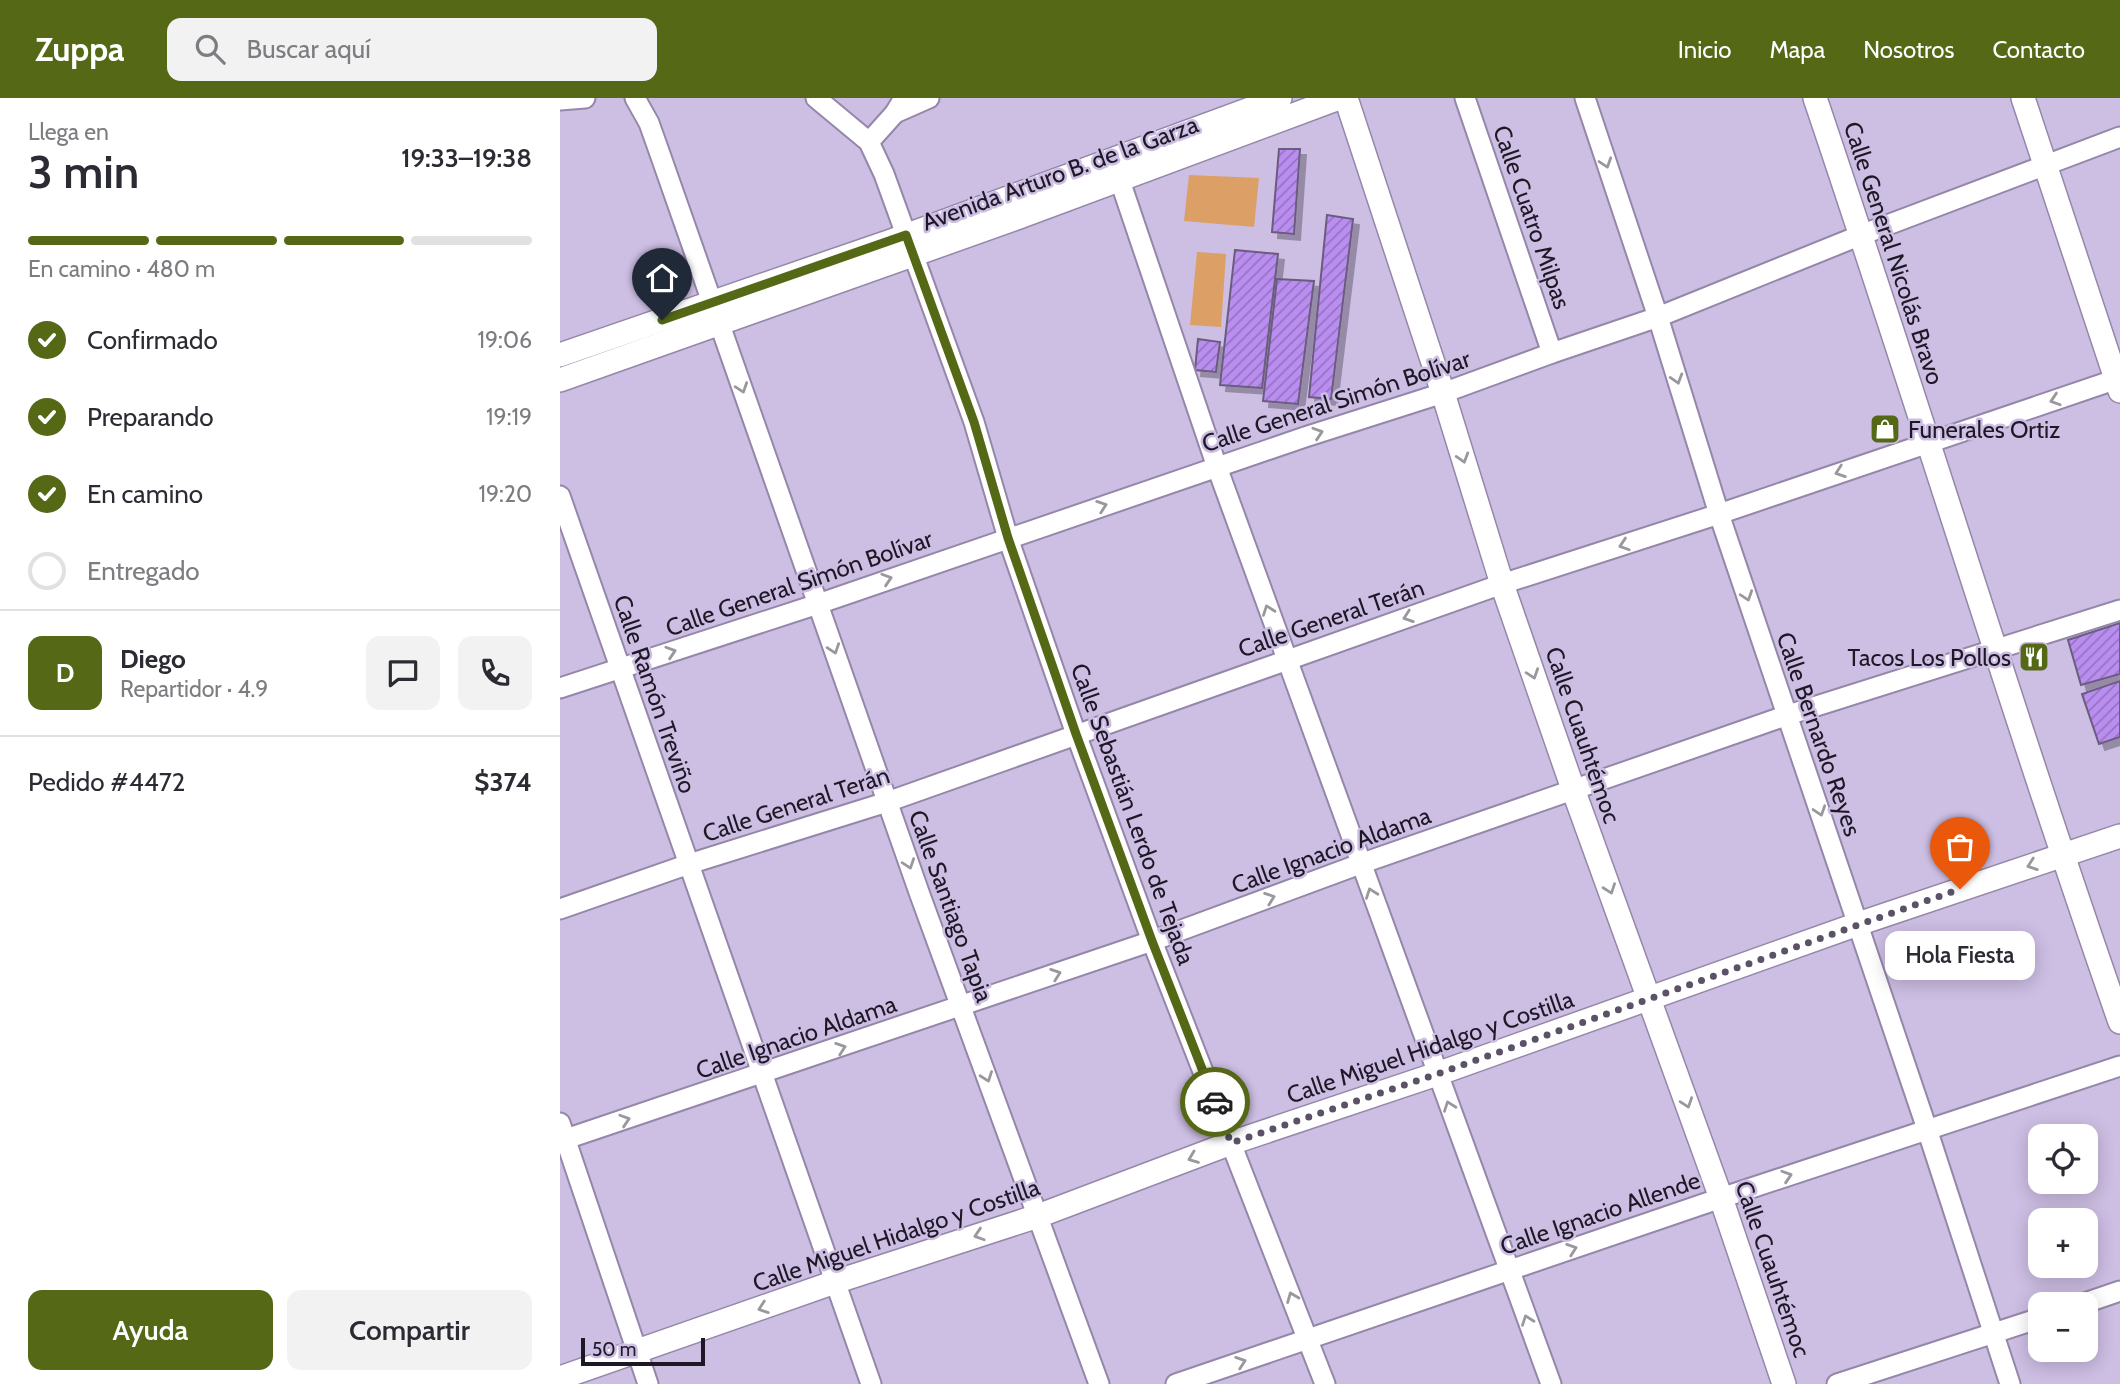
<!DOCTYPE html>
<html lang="es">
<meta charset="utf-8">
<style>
body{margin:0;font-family:Cabin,sans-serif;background:#f2f2f3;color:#2b2b33;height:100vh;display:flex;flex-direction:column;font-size:26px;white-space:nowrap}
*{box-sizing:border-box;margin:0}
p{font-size:23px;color:#7c7c81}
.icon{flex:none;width:38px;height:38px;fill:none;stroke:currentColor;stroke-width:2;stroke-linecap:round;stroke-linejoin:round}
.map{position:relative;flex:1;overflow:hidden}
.sheet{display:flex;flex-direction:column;background:#fff;width:560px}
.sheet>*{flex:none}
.tools{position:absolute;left:1468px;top:1026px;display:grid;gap:14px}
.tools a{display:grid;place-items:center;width:70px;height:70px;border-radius:14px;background:#fff;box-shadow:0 4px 18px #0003;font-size:35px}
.scale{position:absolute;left:21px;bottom:18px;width:124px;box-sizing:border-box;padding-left:7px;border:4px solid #1e1826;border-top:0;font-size:19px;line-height:24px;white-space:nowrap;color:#1e1826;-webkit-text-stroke:5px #cdbee3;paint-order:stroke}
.pin{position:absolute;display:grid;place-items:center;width:60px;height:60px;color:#fff;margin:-72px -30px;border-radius:50% 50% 50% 0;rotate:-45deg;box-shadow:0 0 7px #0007}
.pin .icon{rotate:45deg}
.courier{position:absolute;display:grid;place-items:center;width:70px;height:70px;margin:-35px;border:5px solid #546816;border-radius:50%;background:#fff;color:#222;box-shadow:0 2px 9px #0007}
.bubble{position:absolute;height:49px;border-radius:14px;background:#fff;box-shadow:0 4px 18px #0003;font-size:23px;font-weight:600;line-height:49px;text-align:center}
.overview em{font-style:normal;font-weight:600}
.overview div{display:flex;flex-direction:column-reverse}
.overview{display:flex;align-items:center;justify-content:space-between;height:119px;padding:0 28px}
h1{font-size:46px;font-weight:600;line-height:52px}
.bar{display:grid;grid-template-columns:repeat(4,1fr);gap:10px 7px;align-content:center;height:84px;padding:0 28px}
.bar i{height:9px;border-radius:5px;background:#e1e1e2}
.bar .current{background:#546816}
.bar p{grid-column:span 4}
.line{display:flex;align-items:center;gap:18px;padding:0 28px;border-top:2px solid #e1e1e2}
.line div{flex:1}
.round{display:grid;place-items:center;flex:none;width:74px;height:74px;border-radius:14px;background:#f2f2f3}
ol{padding:0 28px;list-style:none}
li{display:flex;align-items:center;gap:21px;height:77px}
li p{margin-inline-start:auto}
li .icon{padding:7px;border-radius:50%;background:#546816;color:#fff;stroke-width:4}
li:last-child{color:#7c7c81}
li i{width:38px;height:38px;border:4px solid #e1e1e2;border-radius:50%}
.primary-button{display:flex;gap:14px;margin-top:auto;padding:14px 28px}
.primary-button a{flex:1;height:80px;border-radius:14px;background:#546816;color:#fff;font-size:28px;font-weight:600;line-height:80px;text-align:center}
.primary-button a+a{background:#f2f2f3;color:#2b2b33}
header{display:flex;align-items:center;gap:42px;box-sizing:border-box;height:98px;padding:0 35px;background:#546816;color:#fff}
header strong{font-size:33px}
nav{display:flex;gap:38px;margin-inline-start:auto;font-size:24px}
.search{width:490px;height:63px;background:#f2f2f3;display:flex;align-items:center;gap:18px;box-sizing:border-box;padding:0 24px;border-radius:14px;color:#7c7c81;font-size:26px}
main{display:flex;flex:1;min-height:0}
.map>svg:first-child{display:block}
.pitch{fill:#dc9f66}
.building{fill:url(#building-hatch);stroke:#6a5c7e;stroke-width:2;filter:url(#shadow)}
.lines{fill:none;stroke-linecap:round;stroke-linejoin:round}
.minor-casing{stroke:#9587aa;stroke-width:23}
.tertiary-casing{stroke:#9587aa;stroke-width:26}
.minor{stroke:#fff;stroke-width:19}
.tertiary{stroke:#fff;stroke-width:23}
.oneway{stroke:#9a979d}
.done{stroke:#5b5268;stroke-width:7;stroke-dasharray:0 12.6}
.route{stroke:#546816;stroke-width:9}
.labels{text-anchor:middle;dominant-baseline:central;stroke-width:5;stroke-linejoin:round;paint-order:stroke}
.street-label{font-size:24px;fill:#1e1826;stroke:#cdbee3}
.poi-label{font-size:24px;fill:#1e1826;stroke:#cdbee3;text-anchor:start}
</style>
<header>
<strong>Zuppa</strong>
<div class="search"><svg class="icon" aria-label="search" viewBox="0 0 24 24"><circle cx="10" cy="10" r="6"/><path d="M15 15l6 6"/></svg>Buscar aquí</div>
<nav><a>Inicio</a><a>Mapa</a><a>Nosotros</a><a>Contacto</a></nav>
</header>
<main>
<section class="sheet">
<div class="overview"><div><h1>3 min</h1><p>Llega en</p></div><em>19:33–19:38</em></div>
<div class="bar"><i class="current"></i><i class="current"></i><i class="current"></i><i></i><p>En camino · 480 m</p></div>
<ol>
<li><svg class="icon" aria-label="check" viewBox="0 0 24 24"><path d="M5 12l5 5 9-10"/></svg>Confirmado<p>19:06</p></li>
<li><svg class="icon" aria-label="check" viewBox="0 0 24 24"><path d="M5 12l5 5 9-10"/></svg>Preparando<p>19:19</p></li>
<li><svg class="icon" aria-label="check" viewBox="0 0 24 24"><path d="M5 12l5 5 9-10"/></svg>En camino<p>19:20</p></li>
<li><i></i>Entregado</li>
</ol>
<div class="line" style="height:126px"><b class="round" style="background:#546816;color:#fff">D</b><div><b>Diego</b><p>Repartidor · 4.9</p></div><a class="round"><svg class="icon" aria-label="chat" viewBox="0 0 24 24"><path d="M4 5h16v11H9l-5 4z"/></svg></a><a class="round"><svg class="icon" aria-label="phone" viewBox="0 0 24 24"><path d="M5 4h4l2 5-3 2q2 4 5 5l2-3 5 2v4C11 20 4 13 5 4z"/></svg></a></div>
<div class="line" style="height:91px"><div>Pedido #4472</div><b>$374</b></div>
<div class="primary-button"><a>Ayuda</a><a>Compartir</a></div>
</section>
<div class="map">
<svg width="1560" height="1286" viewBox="0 0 1560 1286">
<defs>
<pattern id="building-hatch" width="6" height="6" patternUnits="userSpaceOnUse" patternTransform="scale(1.75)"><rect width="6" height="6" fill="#b98ef0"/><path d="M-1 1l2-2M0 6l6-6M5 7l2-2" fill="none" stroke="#9673c2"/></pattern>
<filter id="shadow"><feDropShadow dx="6" dy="6" stdDeviation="0" flood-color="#0004"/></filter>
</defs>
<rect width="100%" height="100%" fill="#cdbee3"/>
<g class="pitch">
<polygon points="629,77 699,80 694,129 624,123"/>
<polygon points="637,154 666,156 661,229 630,227"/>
</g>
<g class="building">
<polygon points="719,51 740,51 734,136 712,134"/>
<polygon points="767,117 793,121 771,301 749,299"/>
<polygon points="675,152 718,156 702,290 660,287"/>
<polygon points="717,181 754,183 738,306 703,303"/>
<polygon points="638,241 660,244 656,274 635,272"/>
<polygon points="1560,525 1560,576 1521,587 1508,542"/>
<polygon points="1560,583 1560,639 1539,646 1522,596"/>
</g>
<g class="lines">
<g class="minor-casing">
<g id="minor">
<polyline points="75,0 89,25 100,56 360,797 539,1286"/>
<polyline points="256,0 309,44 324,76 414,324 448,440 516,636 592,843 765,1286"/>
<polyline points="905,0 992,255"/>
<polyline points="1025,0 1098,219 1159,416 1367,1031 1450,1286"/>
<polyline points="0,2 25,0"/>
<polyline points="335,15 369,0"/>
<polyline points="309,44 335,15 344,0"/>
<polyline points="555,68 657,369 991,1286"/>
<polyline points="0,398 311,1286"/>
<polyline points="0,590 258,506 745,339 883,295 992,255 1098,219 1301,137 1560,39"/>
<polyline points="0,811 129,766 327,704 942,486 1159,416 1560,280"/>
<polyline points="0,1025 88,1286"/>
<polyline points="0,1043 592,843 800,766 1228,617 1560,512"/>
<polyline points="1522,1206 1560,1193"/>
<polyline points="616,1286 1161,1100 1560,968"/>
<polyline points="1277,1286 1480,1220"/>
</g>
</g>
<g class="tertiary-casing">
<g id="tertiary">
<polyline points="786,0 883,295 942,486 1013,691 1161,1100 1224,1286"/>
<path d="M1255 0C1359 307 1453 618 1560 924"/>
<polyline points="1463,0 1560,293"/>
<polyline points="0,257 331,143 720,0"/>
<polyline points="0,282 454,121 779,0"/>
<polyline points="0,1280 275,1184 478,1118 671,1045 877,976 1298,826 1560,738"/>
</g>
</g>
<use href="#minor" class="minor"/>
<use href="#tertiary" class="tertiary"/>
</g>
<defs><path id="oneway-chevron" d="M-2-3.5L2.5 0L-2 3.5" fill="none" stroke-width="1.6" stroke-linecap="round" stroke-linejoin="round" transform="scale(1.75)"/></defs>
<g class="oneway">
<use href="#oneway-chevron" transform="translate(1046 65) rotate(72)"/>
<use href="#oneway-chevron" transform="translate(1117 281) rotate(73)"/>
<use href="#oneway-chevron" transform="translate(182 290) rotate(71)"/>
<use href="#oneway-chevron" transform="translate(1495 302) rotate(162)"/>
<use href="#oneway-chevron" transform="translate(758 335) rotate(-18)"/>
<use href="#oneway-chevron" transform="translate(903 360) rotate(73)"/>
<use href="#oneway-chevron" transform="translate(1280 374) rotate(161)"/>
<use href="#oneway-chevron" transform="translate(542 408) rotate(-19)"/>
<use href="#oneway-chevron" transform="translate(1064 447) rotate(162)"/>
<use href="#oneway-chevron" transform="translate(327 481) rotate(-18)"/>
<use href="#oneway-chevron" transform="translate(1187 498) rotate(71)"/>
<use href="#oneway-chevron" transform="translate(708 512) rotate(-110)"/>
<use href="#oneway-chevron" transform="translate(848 519) rotate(161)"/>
<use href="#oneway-chevron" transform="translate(274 551) rotate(71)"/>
<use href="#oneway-chevron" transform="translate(111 554) rotate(-18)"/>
<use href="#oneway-chevron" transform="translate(973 576) rotate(71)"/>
<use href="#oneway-chevron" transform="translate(1260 713) rotate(72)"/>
<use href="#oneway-chevron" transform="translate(349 766) rotate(71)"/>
<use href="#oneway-chevron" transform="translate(1472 767) rotate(161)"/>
<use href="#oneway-chevron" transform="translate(1050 791) rotate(70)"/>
<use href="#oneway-chevron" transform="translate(811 795) rotate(-110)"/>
<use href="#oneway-chevron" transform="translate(710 800) rotate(-20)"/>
<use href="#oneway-chevron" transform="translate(496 876) rotate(-19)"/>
<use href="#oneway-chevron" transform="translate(281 950) rotate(-19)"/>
<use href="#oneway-chevron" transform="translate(427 979) rotate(70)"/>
<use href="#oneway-chevron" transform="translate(1127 1005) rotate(71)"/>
<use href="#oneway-chevron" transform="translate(889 1008) rotate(-110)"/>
<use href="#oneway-chevron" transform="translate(65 1022) rotate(-18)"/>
<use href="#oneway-chevron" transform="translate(633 1060) rotate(159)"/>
<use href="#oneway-chevron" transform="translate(1227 1078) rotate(-18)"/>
<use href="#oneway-chevron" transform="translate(419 1137) rotate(162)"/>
<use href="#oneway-chevron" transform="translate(1012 1151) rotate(-19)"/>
<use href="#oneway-chevron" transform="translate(732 1199) rotate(-112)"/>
<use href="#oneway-chevron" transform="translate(203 1210) rotate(161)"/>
<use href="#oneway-chevron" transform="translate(967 1222) rotate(-110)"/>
<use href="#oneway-chevron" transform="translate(681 1264) rotate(-19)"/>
</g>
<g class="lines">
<polyline class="done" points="655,1004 671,1045 877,976 1400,791"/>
<polyline class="route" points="102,222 346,137 414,324 448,440 516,636 592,843 655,1004"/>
</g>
<defs>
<g id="shop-square" transform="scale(1.575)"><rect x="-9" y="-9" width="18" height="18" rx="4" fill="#546816" stroke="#cdbee3"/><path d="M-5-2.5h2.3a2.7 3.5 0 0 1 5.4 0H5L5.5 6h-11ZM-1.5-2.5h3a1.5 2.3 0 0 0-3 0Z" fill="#fff"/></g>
<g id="restaurant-square" transform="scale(1.575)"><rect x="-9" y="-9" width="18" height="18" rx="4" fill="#546816" stroke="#cdbee3"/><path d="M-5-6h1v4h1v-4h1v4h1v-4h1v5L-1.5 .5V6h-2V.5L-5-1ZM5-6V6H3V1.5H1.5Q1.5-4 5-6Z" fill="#fff"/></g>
</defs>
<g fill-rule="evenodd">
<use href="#shop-square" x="1325" y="331"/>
<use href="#restaurant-square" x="1474" y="559"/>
</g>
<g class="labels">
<g class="street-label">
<text transform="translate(500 75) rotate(-20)">Avenida Arturo B. de la Garza</text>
<text transform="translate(972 119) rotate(71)">Calle Cuatro Milpas</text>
<text transform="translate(1334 155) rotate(72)">Calle General Nicolás Bravo</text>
<text transform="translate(776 303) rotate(-18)">Calle General Simón Bolívar</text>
<text transform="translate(239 485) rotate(-19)">Calle General Simón Bolívar</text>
<text transform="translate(771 520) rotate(-19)">Calle General Terán</text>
<text transform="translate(95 596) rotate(71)">Calle Ramón Treviño</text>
<text transform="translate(1259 636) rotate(71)">Calle Bernardo Reyes</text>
<text transform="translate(1023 637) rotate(71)">Calle Cuauhtémoc</text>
<text transform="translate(236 706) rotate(-18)">Calle General Terán</text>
<text transform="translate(573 716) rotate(70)">Calle Sebastián Lerdo de Tejada</text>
<text transform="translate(771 752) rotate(-20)">Calle Ignacio Aldama</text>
<text transform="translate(391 808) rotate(70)">Calle Santiago Tapia</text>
<text transform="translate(236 939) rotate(-19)">Calle Ignacio Aldama</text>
<text transform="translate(870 949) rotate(-19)">Calle Miguel Hidalgo y Costilla</text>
<text transform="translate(1040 1115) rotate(-19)">Calle Ignacio Allende</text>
<text transform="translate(336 1137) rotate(-19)">Calle Miguel Hidalgo y Costilla</text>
<text transform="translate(1213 1171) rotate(71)">Calle Cuauhtémoc</text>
</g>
<g class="poi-label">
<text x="1348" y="331">Funerales Ortiz</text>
<text x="1451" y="559" text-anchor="end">Tacos Los Pollos</text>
</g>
</g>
</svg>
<div class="tools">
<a><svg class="icon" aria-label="locate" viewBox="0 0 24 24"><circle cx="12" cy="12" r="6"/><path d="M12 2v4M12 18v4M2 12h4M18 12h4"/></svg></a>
<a>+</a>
<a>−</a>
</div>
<div class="scale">50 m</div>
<div class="pin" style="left:1400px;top:791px;background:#ea580c"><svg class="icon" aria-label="bag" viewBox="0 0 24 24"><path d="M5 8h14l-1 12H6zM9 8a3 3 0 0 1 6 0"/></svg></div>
<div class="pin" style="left:102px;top:222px;background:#1f2937"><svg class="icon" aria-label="home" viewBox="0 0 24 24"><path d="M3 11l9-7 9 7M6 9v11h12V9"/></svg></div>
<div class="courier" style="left:655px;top:1004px"><svg class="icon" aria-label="car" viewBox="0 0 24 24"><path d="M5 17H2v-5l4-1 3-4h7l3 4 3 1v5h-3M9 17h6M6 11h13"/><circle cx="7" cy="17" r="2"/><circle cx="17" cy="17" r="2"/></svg></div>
<div class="bubble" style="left:1325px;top:833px;width:150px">Hola Fiesta</div>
</div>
</main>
